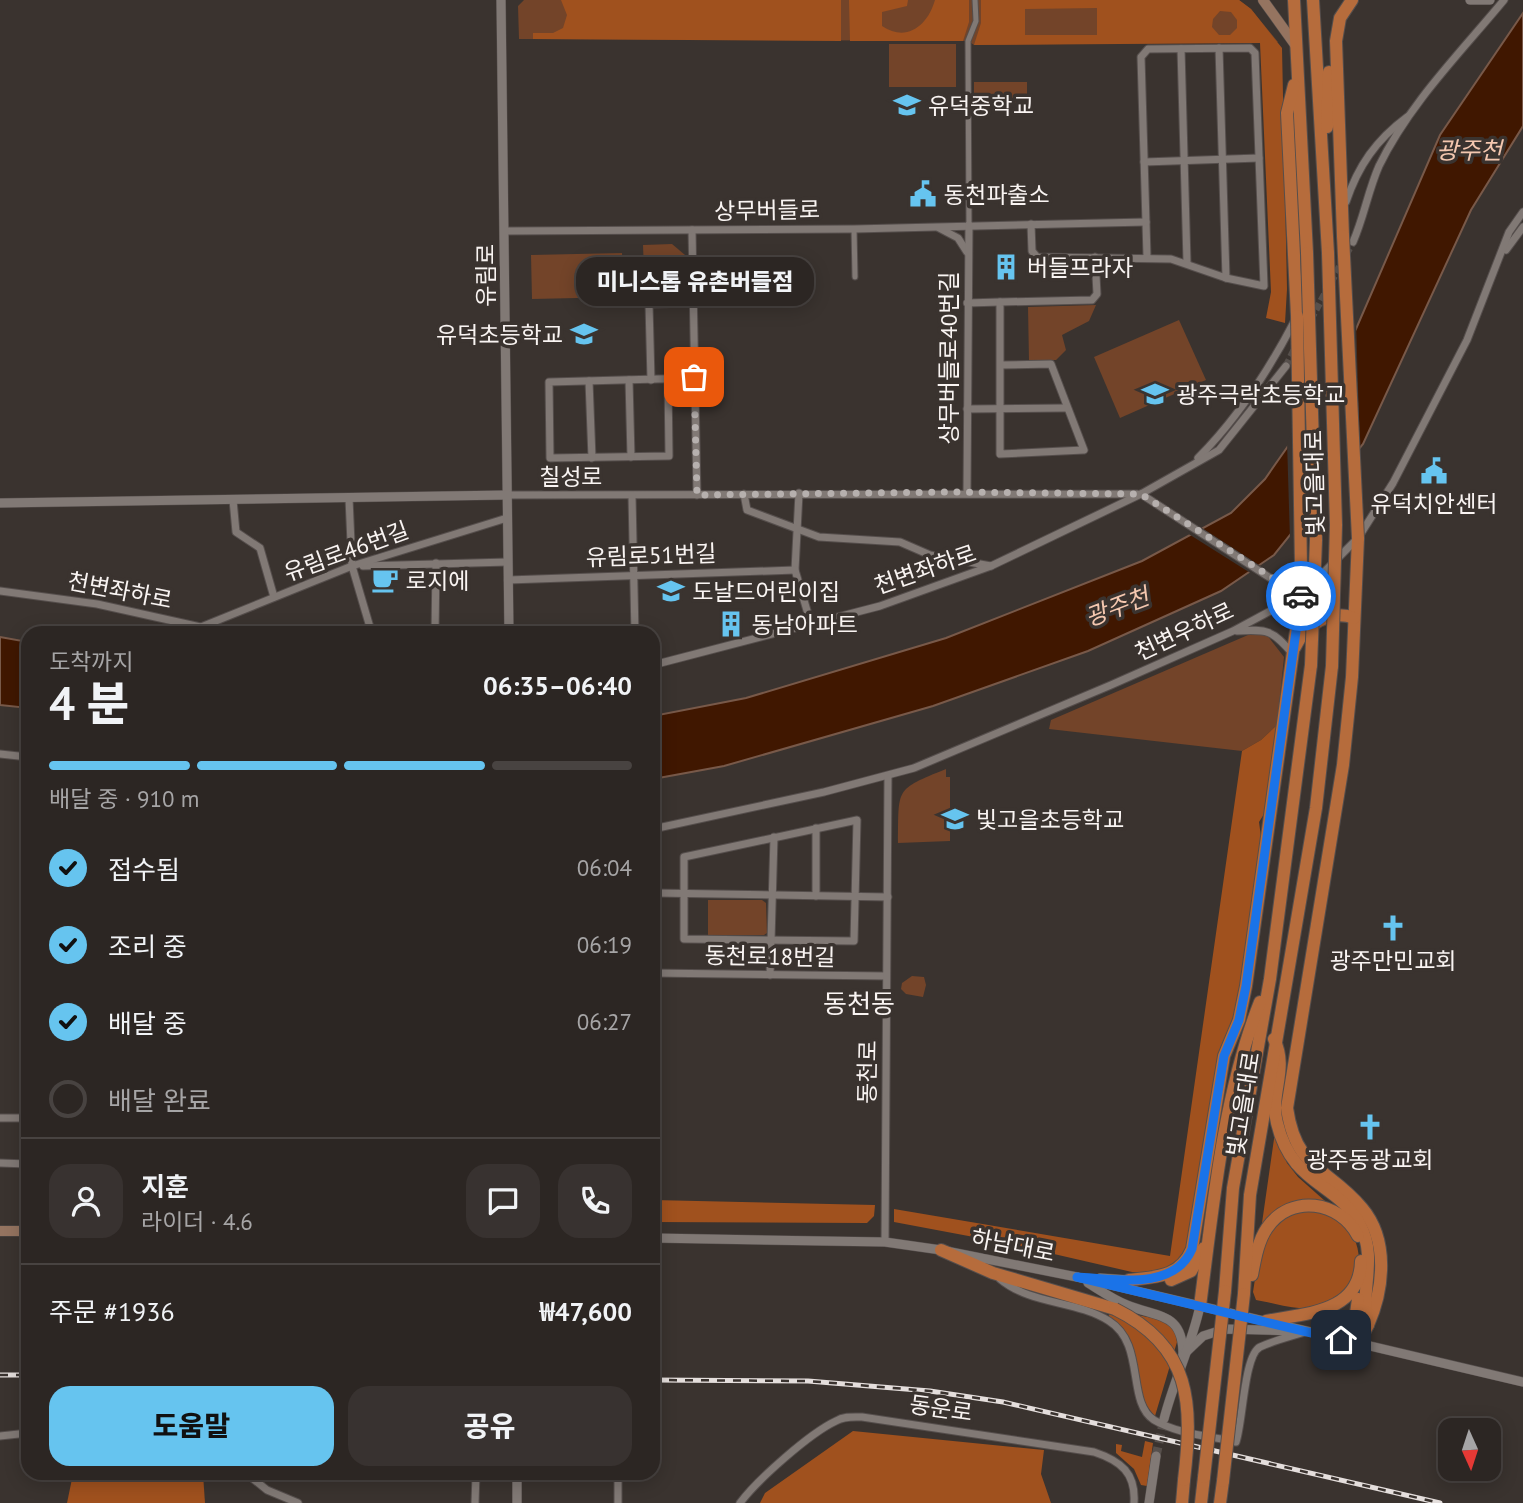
<!DOCTYPE html>
<html lang="ko">
<meta charset="utf-8">
<style>
body{margin:0;font-family:"PT Sans","Noto Sans KR",sans-serif;background:#383230;color:#f1f3f6;height:100vh;display:flex;flex-direction:column;font-size:26px;white-space:nowrap}
*{box-sizing:border-box;margin:0}
p{font-size:23px;color:#a6a5a6}
.icon{flex:none;width:38px;height:38px;fill:none;stroke:currentColor;stroke-width:2;stroke-linecap:round;stroke-linejoin:round}
.map{position:relative;flex:1;overflow:hidden}
.side{position:absolute;left:21px;top:626px;width:639px;height:854px;display:flex;flex-direction:column;background:#2c2623;border-radius:21px;box-shadow:0 4px 18px #0003,0 0 0 2px #484341}
.side>*{flex:none}
.needle{width:46px;rotate:177deg}
.tools{position:absolute;left:1438px;top:1418px;display:grid;gap:14px}
.tools a{display:grid;place-items:center;width:63px;height:63px;border-radius:14px;background:#2c2623;box-shadow:0 4px 18px #0003,0 0 0 2px #484341;font-size:35px}
.pin{position:absolute;display:grid;place-items:center;width:60px;height:60px;color:#fff;margin:-30px;border-radius:14px;box-shadow:0 4px 10px #0006}
.courier{position:absolute;display:grid;place-items:center;width:70px;height:70px;margin:-35px;border:5px solid #1a73e8;border-radius:50%;background:#fff;color:#222;box-shadow:0 2px 9px #0007}
.bubble{position:absolute;height:49px;border-radius:21px;background:#2c2623;box-shadow:0 4px 18px #0003,0 0 0 2px #484341;font-size:23px;font-weight:800;line-height:49px;text-align:center}
.head em{font-style:normal;font-weight:800}
.head div{display:flex;flex-direction:column-reverse}
.head{display:flex;align-items:center;justify-content:space-between;height:119px;padding:0 28px}
h1{font-size:46px;font-weight:800;line-height:52px}
.bar{display:grid;grid-template-columns:repeat(4,1fr);gap:10px 7px;align-content:center;height:84px;padding:0 28px}
.bar i{height:9px;border-radius:5px;background:#484341}
.bar .selected{background:#66c4ef}
.bar p{grid-column:span 4}
.line{display:flex;align-items:center;gap:18px;padding:0 28px;border-top:2px solid #484341}
.line div{flex:1}
.round{display:grid;place-items:center;flex:none;width:74px;height:74px;border-radius:21px;background:#383230}
ol{padding:0 28px;list-style:none}
li{display:flex;align-items:center;gap:21px;height:77px}
li p{margin-inline-start:auto}
li .icon{padding:7px;border-radius:50%;background:#66c4ef;color:#111;stroke-width:4}
li:last-child{color:#a6a5a6}
li i{width:38px;height:38px;border:4px solid #484341;border-radius:50%}
.cta{display:flex;gap:14px;margin-top:auto;padding:14px 28px}
.cta a{flex:1;height:80px;border-radius:21px;background:#66c4ef;color:#111;font-size:28px;font-weight:800;line-height:80px;text-align:center}
.cta a+a{background:#383230;color:#f1f3f6}
.map>svg:first-child{display:block}
.green{fill:#734429}
.forest{fill:#a0511e;fill-rule:evenodd}
.water{fill:#401700;stroke:#785949;stroke-width:2}
.pier{fill:#3a332f}
.lines{fill:none;stroke-linecap:round;stroke-linejoin:round}
.minor-tunnel{stroke:#57504c;stroke-width:7;stroke-dasharray:7 3.5;stroke-linecap:butt}
.tertiary-tunnel{stroke:#57504c;stroke-width:9;stroke-dasharray:9 4.5;stroke-linecap:butt}
.pedestrian-casing{stroke:#554e4c;stroke-width:7}
.minor-casing{stroke:#554e4c;stroke-width:9}
.tertiary-casing{stroke:#554e4c;stroke-width:10}
.secondary-casing{stroke:#554e4c;stroke-width:11}
.trunk-casing{stroke:#554e4c;stroke-width:14}
.pedestrian{stroke:#817975;stroke-width:5}
.minor{stroke:#817975;stroke-width:7}
.tertiary{stroke:#817975;stroke-width:9}
.secondary{stroke:#957460;stroke-width:10}
.trunk{stroke:#b66c3c;stroke-width:12}
.rail-casing{stroke:#e4dedc;stroke-width:5}
.rail{stroke:#3a332f;stroke-width:2.5;stroke-dasharray:8;stroke-linecap:butt}
.trunk-bridge-casing{stroke:#554e4c;stroke-width:14;stroke-linecap:butt}
.trunk-bridge{stroke:#b66c3c;stroke-width:12}
.done{stroke:#b6b0ae;stroke-width:7;stroke-dasharray:0 12.6}
.route{stroke:#1a73e8;stroke-width:9}
.labels{text-anchor:middle;dominant-baseline:central;stroke-width:7;stroke-linejoin:round;paint-order:stroke}
.poi-label{font-size:23px;fill:#f9f4f2;stroke:#3a332f;text-anchor:start}
.street-label{font-size:23px;fill:#f9f4f2;stroke:#3a332f}
.water-label{font-size:24px;font-style:italic;fill:#f4c7af;stroke:#3a332f}
.quarter-label{font-size:26px;fill:#f9f4f2;stroke:#3a332f}
</style>
<div class="map">
<svg width="1523" height="1503" viewBox="0 0 1523 1503">
<rect width="100%" height="100%" fill="#3a332f"/>
<g class="green">
<polygon points="524,0 1239,0 1251,9 1278,42 974,45 968,41 519,39 518,6"/>
<rect x="889" y="44" width="67" height="43"/>
<polygon points="974,82 1027,82 1027,102 974,103"/>
<polygon points="672,244 685,255 687,292 681,298 645,299 643,245"/>
<polygon points="622,253 623,297 532,299 531,255"/>
<polygon points="1096,305 1089,321 1062,335 1066,350 1056,360 1029,361 1028,307"/>
<polygon points="1179,320 1206,380 1120,418 1094,357"/>
<polygon points="1248,635 1267,635 1284,657 1277,725 1261,740 1242,751 1049,729 1051,720"/>
<path d="M946 769V777H950V841L898 843C899 788 894 790 946 769Z"/>
<polygon points="708,900 762,900 766,903 767,933 764,935 708,935"/>
<polygon points="912,976 924,977 926,985 923,997 906,994 901,989 902,983"/>
</g>
<g class="forest">
<polygon points="561,0 841,0 841,41 533,39 533,33 553,33 563,28 567,15"/>
<path d="M849 0H908L907 6 882 12V26C907 43 928 25 935 0H969V22L963 41H850Z"/>
<path d="M981 0H1239L1251 9 1282 48 1287 289 1285 323 1266 318 1271 292 1260 43 974 45 981 23ZM1097 8V35H1025V9ZM1220 11 1231 12 1237 20V28L1230 35H1219L1212 27 1213 19Z"/>
<polygon points="1277,725 1266,811 1259,822 1262,844 1240,1007 1211,1110 1188,1249 1182,1260 1159,1272 1132,1272 1011,1244 894,1222 894,1209 1170,1256 1242,751 1261,740"/>
<polygon points="1275,1132 1287,1163 1298,1177 1325,1201 1312,1202 1261,1230"/>
<polygon points="653,1200 875,1205 874,1216 867,1223 653,1222"/>
<path d="M1313 1208C1320 1211 1332 1212 1338 1217 1372 1248 1363 1291 1321 1306 1302 1313 1275 1303 1256 1300L1253 1292 1259 1253 1270 1229 1295 1211Z"/>
<path d="M1110 1313C1132 1314 1157 1315 1175 1329L1177 1342 1155 1416C1127 1388 1152 1347 1108 1318Z"/>
<polygon points="853,1431 1044,1450 1041,1474 1051,1503 760,1503 765,1493"/>
<polygon points="1145,1441 1153,1443 1147,1486 1141,1485 1134,1469 1116,1453 1116,1444 1122,1445 1121,1451 1142,1457"/>
<polygon points="73,1474 203,1474 205,1503 67,1503"/>
</g>
<g class="water">
<polygon points="1523,13 1523,126 1471,210 1363,444 1274,555 1221,591 1088,651 933,706 724,766 653,779 653,716 746,698 946,638 1142,561 1231,513 1265,479 1300,429 1356,329 1440,135"/>
<polygon points="0,637 28,642 28,708 0,705"/>
</g>
<g class="pier">
<polygon points="1356,320 1360,452 1290,540 1287,441"/>
<polygon points="1199,526 1262,567 1252,574 1187,533"/>
</g>
<g class="lines">
<g class="minor-tunnel">
<polyline points="1311,319 1353,242"/>
<polyline points="1286,366 1295,348"/>
</g>
<polyline class="tertiary-tunnel" points="1156,1456 1164,1419"/>
<g class="pedestrian-casing">
<g id="pedestrian">
<polyline points="969,225 968,41 976,21 975,0"/>
<polyline points="854,229 855,277"/>
</g>
</g>
<g class="minor-casing">
<g id="minor">
<polyline points="1219,48 1226,278"/>
<polyline points="1181,49 1187,262"/>
<polyline points="1144,162 1259,158"/>
<path d="M1346 202C1358 166 1376 140 1407 117"/>
<polyline points="1031,224 1032,251 1037,257 1171,259 1226,278 1264,286 1255,53 1250,48 1148,49 1141,57 1147,256"/>
<polyline points="939,228 958,238 967,252"/>
<polyline points="692,230 697,495"/>
<polyline points="504,231 854,229 1146,222"/>
<path d="M1353 242C1364 217 1368 191 1379 166 1409 104 1461 52 1504 0"/>
<polyline points="1506,250 1523,227"/>
<polyline points="967,303 1000,302"/>
<polyline points="1001,365 1051,364 1084,450 1000,454 1000,302 1092,300 1097,294 1095,257"/>
<polyline points="668,379 669,456 550,458 549,382 694,378"/>
<polyline points="629,380 631,457"/>
<polyline points="651,380 649,304 694,303"/>
<polyline points="589,381 592,458"/>
<polyline points="967,409 1066,408"/>
<path d="M1198 458C1238 418 1269 370 1295 320"/>
<polyline points="967,492 969,225"/>
<polyline points="799,493 795,570 811,624"/>
<polyline points="744,494 747,510 819,537 900,542 930,555 991,566"/>
<polyline points="1141,494 1278,583 1301,595"/>
<polyline points="507,495 1137,494"/>
<polyline points="632,496 635,634"/>
<polyline points="349,498 352,566 372,634"/>
<polyline points="233,500 236,532 260,548 274,597"/>
<polyline points="363,566 508,562"/>
<polyline points="508,580 795,570"/>
<polyline points="1314,582 1358,538 1393,483 1467,340 1509,232 1523,212"/>
<polyline points="0,591 97,604 232,634"/>
<polyline points="201,627 352,566 507,518"/>
<path d="M1237 631C1268 629 1272 630 1292 653"/>
<polyline points="435,634 436,563"/>
<polyline points="653,665 880,606 991,566 1141,494 1219,450 1286,366"/>
<polyline points="0,754 28,757"/>
<polygon points="857,820 854,941 684,939 684,857"/>
<polyline points="654,828 657,973"/>
<polyline points="816,828 816,896"/>
<polyline points="653,829 824,792 914,768 1111,685 1233,631 1300,595"/>
<polyline points="656,893 888,897"/>
<polyline points="653,973 886,976"/>
<polyline points="770,975 774,837"/>
<polyline points="0,1118 28,1118"/>
<polyline points="0,1163 28,1164"/>
<polyline points="885,1242 888,776"/>
<path d="M1000 1279C1031 1305 1076 1300 1109 1321 1146 1344 1126 1402 1154 1420 1177 1434 1210 1436 1236 1442 1243 1422 1244 1355 1260 1347 1275 1340 1293 1336 1308 1331"/>
<polyline points="0,1436 28,1433"/>
<polyline points="247,1474 267,1490 298,1503"/>
<polyline points="475,1503 476,1474"/>
<polyline points="618,1503 618,1474"/>
<path d="M740 1503C757 1480 810 1433 836 1421 844 1416 853 1417 862 1417L1094 1452C1121 1461 1136 1473 1134 1503"/>
</g>
</g>
<g class="tertiary-casing">
<g id="tertiary">
<polyline points="501,0 509,634"/>
<polyline points="1470,0 1490,0"/>
<polyline points="0,503 507,495"/>
<polyline points="653,1238 885,1242 941,1250 1077,1277 1523,1382"/>
<polyline points="1100,1278 1129,1280"/>
<path d="M1088 1283C1101 1291 1114 1300 1127 1305 1160 1318 1183 1313 1183 1355"/>
<polyline points="1183,1355 1203,1336 1225,1329 1295,1331"/>
<path d="M1164 1419C1174 1380 1192 1344 1200 1306"/>
<polyline points="517,1503 517,1474"/>
<polyline points="1149,1503 1156,1456"/>
</g>
</g>
<g class="secondary-casing">
<g id="secondary">
<polyline points="1263,0 1296,46"/>
<polyline points="0,1231 28,1231"/>
</g>
</g>
<g class="trunk-casing">
<g id="trunk">
<polyline points="1294,0 1307,253"/>
<polyline points="1313,0 1328,253"/>
<polyline points="1294,85 1287,113 1297,316"/>
<polyline points="1327,127 1329,72"/>
<polyline points="1343,236 1336,41 1340,18 1352,0"/>
<path d="M1358 538 1352 677 1343 765 1287 1108C1296 1171 1328 1167 1362 1208 1389 1240 1384 1289 1368 1325"/>
<path d="M1295 647C1305 625 1330 609 1354 618"/>
<path d="M1274 1039C1289 1070 1269 1093 1277 1123 1292 1186 1338 1182 1360 1225 1378 1259 1359 1291 1368 1325L1358 1344"/>
<polyline points="941,1250 993,1273 1115,1309"/>
<path d="M1252 1275C1255 1259 1258 1241 1267 1228 1291 1193 1340 1201 1358 1236"/>
<path d="M1129 1280C1157 1277 1180 1277 1192 1249L1224 1056 1239 1020 1246 986 1301 595V568"/>
<polyline points="1171,1280 1191,1271 1204,1248"/>
<polyline points="1225,1291 1233,1188 1270,979 1311,665"/>
<polyline points="1244,1294 1250,1195 1316,808 1332,666"/>
<polyline points="1358,1299 1355,1320 1358,1343"/>
<path d="M1200 1306C1213 1207 1223 1095 1260 1002"/>
<path d="M1266 1321C1306 1313 1360 1313 1361 1261"/>
<polyline points="1182,1503 1184,1480"/>
<polyline points="1201,1503 1204,1477"/>
<polyline points="1220,1503 1223,1481"/>
</g>
</g>
<use href="#pedestrian" class="pedestrian"/>
<use href="#minor" class="minor"/>
<use href="#tertiary" class="tertiary"/>
<use href="#secondary" class="secondary"/>
<use href="#trunk" class="trunk"/>
<g class="rail-casing">
<g id="rail">
<polyline points="0,1375 28,1375"/>
<polyline points="653,1380 808,1381 930,1391 1003,1402 1440,1503"/>
</g>
</g>
<use href="#rail" class="rail"/>
<g class="trunk-bridge-casing">
<g id="trunk-bridge">
<polyline points="1343,236 1358,538"/>
<polyline points="1307,253 1316,540 1311,665"/>
<polyline points="1328,253 1336,525 1332,666"/>
<polyline points="1297,316 1301,568"/>
<path d="M1115 1309C1192 1347 1193 1404 1184 1480"/>
<polyline points="1204,1477 1225,1291"/>
<polyline points="1223,1481 1244,1294"/>
</g>
</g>
<use href="#trunk-bridge" class="trunk-bridge"/>
</g>
<g class="lines">
<polyline class="done" points="694,377 697,495 952,492 1141,494 1301,596"/>
<path class="route" d="M1301 596 1246 986 1239 1020 1224 1056 1192 1249C1174 1291 1115 1279 1077 1277L1341 1340"/>
</g>
<defs>
<g id="school-bare" transform="scale(2.1)"><path d="M0-5L7-2L0 1L-7-2ZM-4 1L0 2.5L4 1V4Q0 6-4 4Z" fill="#66c4ef" stroke="#3a332f" stroke-width="2.5" paint-order="stroke"/></g>
<g id="civic-bare" transform="scale(2.1)"><path d="M-.6-6.5H3V-4.5H.6V-3L4-1V1h2V6H-6V1h2V-1L-.6-3ZM-1.2 2.5V6h2.4V2.5Z" fill="#66c4ef" stroke="#3a332f" stroke-width="2.5" paint-order="stroke"/></g>
<g id="building-bare" transform="scale(2.1)"><path d="M-4-6H4V6H1V3H-1V6H-4ZM-2.5-4.3h1.7v1.8h-1.7ZM.8-4.3h1.7v1.8H.8ZM-2.5-1h1.7V.8h-1.7ZM.8-1h1.7V.8H.8Z" fill="#66c4ef" stroke="#3a332f" stroke-width="2.5" paint-order="stroke"/></g>
<g id="cafe-bare" transform="scale(2.1)"><path d="M-5.5-4.5H6V0H3Q3 3.5 0 3.5H-2.5Q-5.5 3.5-5.5 0ZM3-3.2v2h1.7v-2ZM-6 4.5H4V6H-6Z" fill="#66c4ef" stroke="#3a332f" stroke-width="2.5" paint-order="stroke"/></g>
<g id="church-bare" transform="scale(2.1)"><path d="M-1.2-6h2.4v3.5h3.3v2.4h-3.3V6h-2.4V-.1h-3.3v-2.4h3.3Z" fill="#66c4ef" stroke="#3a332f" stroke-width="2.5" paint-order="stroke"/></g>
</defs>
<g fill-rule="evenodd">
<use href="#school-bare" x="907" y="105"/>
<use href="#civic-bare" x="923" y="194"/>
<use href="#building-bare" x="1006" y="267"/>
<use href="#school-bare" x="584" y="334"/>
<use href="#school-bare" x="1155" y="394"/>
<use href="#civic-bare" x="1434" y="471"/>
<use href="#cafe-bare" x="385" y="580"/>
<use href="#school-bare" x="671" y="591"/>
<use href="#building-bare" x="731" y="624"/>
<use href="#school-bare" x="955" y="819"/>
<use href="#church-bare" x="1393" y="928"/>
<use href="#church-bare" x="1370" y="1127"/>
</g>
<g class="labels">
<g class="poi-label">
<text x="928" y="105">유덕중학교</text>
<text x="944" y="194">동천파출소</text>
<text x="1027" y="267">버들프라자</text>
<text x="563" y="334" text-anchor="end">유덕초등학교</text>
<text x="1176" y="394">광주극락초등학교</text>
<text x="1434" y="503" text-anchor="middle">유덕치안센터</text>
<text x="406" y="580">로지에</text>
<text x="692" y="591">도날드어린이집</text>
<text x="752" y="624">동남아파트</text>
<text x="976" y="819">빛고을초등학교</text>
<text x="1393" y="960" text-anchor="middle">광주만민교회</text>
<text x="1370" y="1159" text-anchor="middle">광주동광교회</text>
</g>
<g class="street-label">
<text transform="translate(767 210) rotate(-1)">상무버들로</text>
<text transform="translate(485 275) rotate(-90)">유림로</text>
<text transform="translate(948 358) rotate(-90)">상무버들로40번길</text>
<text x="571" y="476">칠성로</text>
<text transform="translate(1314 483) rotate(-91)">빛고을대로</text>
<text transform="translate(346 551) rotate(-20)">유림로46번길</text>
<text transform="translate(651 555) rotate(-2)">유림로51번길</text>
<text transform="translate(925 569) rotate(-19)">천변좌하로</text>
<text transform="translate(120 590) rotate(11)">천변좌하로</text>
<text transform="translate(1184 631) rotate(-25)">천변우하로</text>
<text transform="translate(770 956) rotate(1)">동천로18번길</text>
<text transform="translate(867 1072) rotate(-89)">동천로</text>
<text transform="translate(1243 1104) rotate(-81)">빛고을대로</text>
<text transform="translate(1013 1245) rotate(11)">하남대로</text>
<text transform="translate(941 1408) rotate(8)">동운로</text>
</g>
<g class="water-label">
<text x="1469" y="150">광주천</text>
<text transform="translate(1117 607) rotate(-21)">광주천</text>
</g>
<g class="quarter-label">
<text x="859" y="1003">동천동</text>
</g>
</g>
</svg>
<div class="tools">
<a><svg class="needle" viewBox="-14 -14 28 28"><path d="M0-13l5 13h-10z" fill="#e53935"/><path d="M0 13l5-13h-10z" fill="#a6a5a6"/></svg></a>
</div>
<div class="pin" style="left:694px;top:377px;background:#ea580c"><svg class="icon" aria-label="bag" viewBox="0 0 24 24"><path d="M5 8h14l-1 12H6zM9 8a3 3 0 0 1 6 0"/></svg></div>
<div class="pin" style="left:1341px;top:1340px;background:#1f2937"><svg class="icon" aria-label="home" viewBox="0 0 24 24"><path d="M3 11l9-7 9 7M6 9v11h12V9"/></svg></div>
<div class="courier" style="left:1301px;top:596px"><svg class="icon" aria-label="car" viewBox="0 0 24 24"><path d="M5 17H2v-5l4-1 3-4h7l3 4 3 1v5h-3M9 17h6M6 11h13"/><circle cx="7" cy="17" r="2"/><circle cx="17" cy="17" r="2"/></svg></div>
<div class="bubble" style="left:576px;top:257px;width:238px">미니스톱 유촌버들점</div>
<section class="side">
<div class="head"><div><h1>4 분</h1><p>도착까지</p></div><em>06:35–06:40</em></div>
<div class="bar"><i class="selected"></i><i class="selected"></i><i class="selected"></i><i></i><p>배달 중 · 910 m</p></div>
<ol>
<li><svg class="icon" aria-label="check" viewBox="0 0 24 24"><path d="M5 12l5 5 9-10"/></svg>접수됨<p>06:04</p></li>
<li><svg class="icon" aria-label="check" viewBox="0 0 24 24"><path d="M5 12l5 5 9-10"/></svg>조리 중<p>06:19</p></li>
<li><svg class="icon" aria-label="check" viewBox="0 0 24 24"><path d="M5 12l5 5 9-10"/></svg>배달 중<p>06:27</p></li>
<li><i></i>배달 완료</li>
</ol>
<div class="line" style="height:126px"><a class="round"><svg class="icon" aria-label="person" viewBox="0 0 24 24"><circle cx="12" cy="8" r="4"/><path d="M4 21q1-7 8-7t8 7"/></svg></a><div><b>지훈</b><p>라이더 · 4.6</p></div><a class="round"><svg class="icon" aria-label="chat" viewBox="0 0 24 24"><path d="M4 5h16v11H9l-5 4z"/></svg></a><a class="round"><svg class="icon" aria-label="phone" viewBox="0 0 24 24"><path d="M5 4h4l2 5-3 2q2 4 5 5l2-3 5 2v4C11 20 4 13 5 4z"/></svg></a></div>
<div class="line" style="height:91px"><div>주문 #1936</div><b>₩47,600</b></div>
<div class="cta"><a>도움말</a><a>공유</a></div>
</section>
</div>
